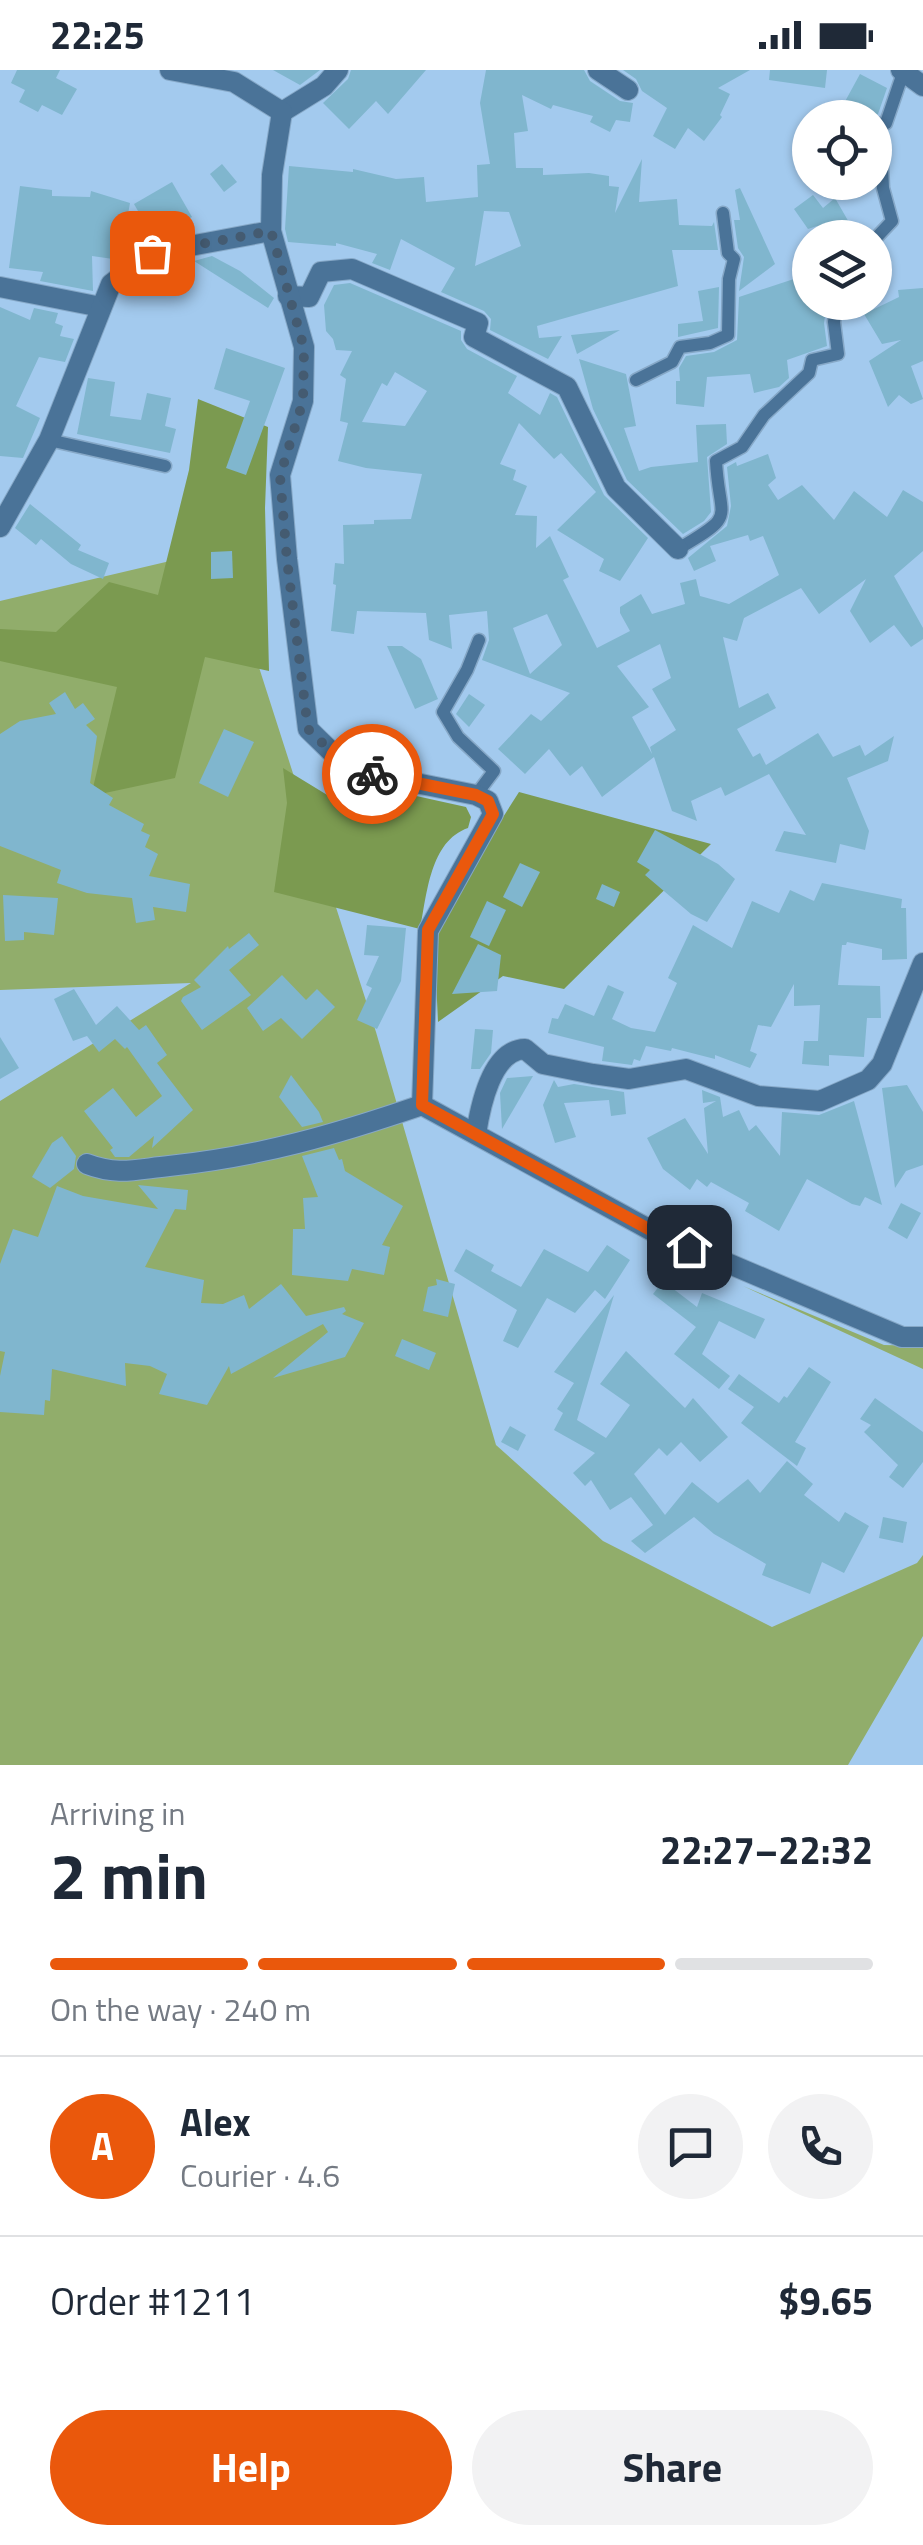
<!DOCTYPE html>
<meta charset="utf-8">
<style>
body{margin:0;font-family:"Titillium Web",sans-serif;background:#f2f2f3;color:#1f2937;height:100vh;display:flex;flex-direction:column;font-size:38px;white-space:nowrap}
*{box-sizing:border-box;margin:0}
p{font-size:32px;color:#747a83}
.icon{flex:none;width:55px;height:55px;fill:none;stroke:currentColor;stroke-width:2;stroke-linecap:round;stroke-linejoin:round}
.map{position:relative;height:1695px;overflow:hidden}
.details{display:flex;flex-direction:column;background:#fff;flex:1}
.details>*{flex:none}
.tools{position:absolute;left:792px;top:30px;display:grid;gap:20px}
.tools a{display:grid;place-items:center;width:100px;height:100px;border-radius:50%;background:#fff;box-shadow:0 2px 8px #0004;font-size:50px}
.pin{position:absolute;display:grid;place-items:center;width:85px;height:85px;color:#fff;margin:-42px;border-radius:20px;box-shadow:0 5px 15px #0006}
.courier{position:absolute;display:grid;place-items:center;width:100px;height:100px;margin:-50px;border:8px solid #ea580c;border-radius:50%;background:#fff;color:#222;box-shadow:0 2px 12px #0007}
.head em{font-style:normal;font-weight:700}
.head div{display:flex;flex-direction:column-reverse}
.head{display:flex;align-items:center;justify-content:space-between;height:170px;padding:0 50px}
h1{font-size:65px;font-weight:700;line-height:75px}
.bar{display:grid;grid-template-columns:repeat(4,1fr);gap:15px 10px;align-content:center;height:120px;padding:0 50px}
.bar i{height:12px;border-radius:8px;background:#e0e1e3}
.bar .active{background:#ea580c}
.bar p{grid-column:span 4}
.line{display:flex;align-items:center;gap:25px;padding:0 50px;border-top:2px solid #e0e1e3}
.line div{flex:1}
.round{display:grid;place-items:center;flex:none;width:105px;height:105px;border-radius:52px;background:#f2f2f3}
.action{display:flex;gap:20px;margin-top:auto;padding:20px 50px}
.action a{flex:1;height:115px;border-radius:60px;background:#ea580c;color:#fff;font-size:40px;font-weight:700;line-height:115px;text-align:center}
.action a+a{background:#f2f2f3;color:#1f2937}
.status{display:flex;justify-content:space-between;align-items:center;height:70px;padding:0 50px;background:#fff;direction:ltr}
.status svg{height:28px;fill:currentColor}
.map>svg:first-child{display:block}
.green{fill:#91ad6b}
.forest{fill:#7b9a50}
.building{fill:#80b6ce;fill-rule:evenodd}
.lines{fill:none;stroke-linecap:round;stroke-linejoin:round}
.service-casing{stroke:#86a8c7;stroke-width:15}
.minor-casing{stroke:#86a8c7;stroke-width:22}
.tertiary-casing{stroke:#86a8c7;stroke-width:22}
.service{stroke:#4a7398;stroke-width:12}
.minor{stroke:#4a7398;stroke-width:20}
.tertiary{stroke:#4a7398;stroke-width:20}
.done{stroke:#445b71;stroke-width:10;stroke-dasharray:0 18}
.route{stroke:#ea580c;stroke-width:12}
</style>
<div class="status"><b>22:25</b><svg viewBox="0 0 49 12"><path d="M0 12V9h3v3zM5 12V6h3v6zM10 12V3h3v9zM15 12V0h3v12zM26 1h20v11H26zM47 4h2v5h-2z"/></svg></div>
<div class="map">
<svg width="923" height="1695" viewBox="0 0 923 1695">
<rect width="100%" height="100%" fill="#a3caee"/>
<g class="green">
<polygon points="221,479 376,962 496,1375 603,1471 772,1557 917,1493 923,1485 923,1566 848,1695 0,1695 0,1031 191,913 0,920 0,531"/>
<polygon points="743,1216 884,1275 923,1276 923,1299"/>
</g>
<g class="forest">
<polygon points="198,329 268,357 265,438 269,601 205,587 175,708 91,726 117,617 0,591 0,559 56,562 109,512 158,525 189,400"/>
<path d="M283 698 342 734 371 716 466 737 471 747 468 758C430 771 427 824 420 859L274 822 287 733Z"/>
<polygon points="519,722 711,774 564,919 503,906 438,952 434,865 472,796"/>
</g>
<g class="building">
<polygon points="17,0 60,0 56,8 77,19 62,45 42,35 38,42 19,32 25,20 11,13"/>
<polygon points="273,0 320,0 300,15"/>
<polygon points="351,0 426,0 388,44 376,31 349,59 323,33 348,9"/>
<path d="M486 0H584L590 11 620 31 633 33 630 52 616 50 610 62 590 52 593 46 553 35 551 39 522 25 528 61 514 63 516 98H543V105L589 103 609 106V116L619 117 615 143 642 89 639 132 677 129 679 155 712 156 714 152 718 180H672L678 216 537 256 539 268 562 266 548 289 490 260 491 249 484 241 441 222 455 198 401 169 390 200 372 193 377 184 336 173V176L288 172 285 159 289 96 353 102V99L396 109 424 107 426 132 478 127 477 95 490 94 480 33ZM484 141 509 142 521 176 475 196Z"/>
<polygon points="623,0 750,0 718,18 730,24 720,45 722,47 704,71 688,58 675,79 653,66 667,38 642,21 636,9"/>
<polygon points="770,0 827,0 825,18 769,10"/>
<polygon points="860,4 887,18 878,44 873,48 836,48"/>
<polygon points="222,94 237,112 224,122 210,104"/>
<polygon points="172,112 192,147 154,169 134,134"/>
<polygon points="20,116 52,120 52,126 90,127 91,121 130,133 120,190 92,186 93,221 40,211 43,202 9,198"/>
<polygon points="740,118 775,194 739,221 744,187 738,178 734,150 740,150 735,120"/>
<polygon points="813,125 823,138 835,128 858,168 839,168 830,152 819,161 817,156 808,159 794,139"/>
<polygon points="212,186 240,201 274,228 268,238 194,191"/>
<polygon points="803,206 810,232 827,232 824,253 827,276 787,290 789,308 779,317 754,323 750,304 707,307 704,337 676,334 676,311 680,311 679,298 686,286 714,282 737,270 739,227"/>
<path d="M350 213 461 261V270L467 279 517 306 508 323 540 345 550 323 557 327 604 425 648 468 620 511 599 501 604 489 557 460 596 422 561 383 554 389 519 353 500 394 516 400 513 410 527 416 515 445 537 446 536 478 550 466 569 507 563 510 597 578 630 561 620 543V537L641 524 652 544 685 534 680 513 696 509 700 526 729 534 779 505 763 466 750 471 748 465 710 476 716 491 694 501 688 488 727 456 731 436 727 397 736 392 737 396 768 384 776 408 768 415 778 430 802 415 834 450 854 421 887 447 903 420 923 432V481L894 506 923 558V569L911 577 894 555 870 573 850 541 866 509 819 544 801 518 744 548 737 571 723 567 739 638 768 623 776 638 737 659 753 687 760 683 766 695 818 663 833 687 860 675 865 686 894 666 888 691 847 708 869 761 865 780 840 774 836 793 775 781 784 761 806 765 769 704 725 726 721 717 691 731 697 751 672 741 654 687 602 727 582 696 570 706 549 679 525 704 498 679 531 644 541 651 570 623 482 590 489 570 487 541 449 545 452 579 429 570 426 543 357 541 354 564 331 561 336 515 333 514 335 493 344 494 343 455 374 454V450L411 449 422 404 366 398 338 391 348 353 340 351 346 309 340 305 352 281 336 280 333 269 326 261 324 235 334 215ZM395 302 427 321 405 356 362 352 382 313 387 316ZM547 544 562 575 530 604 513 558ZM660 574 671 608 652 619 676 660 650 677 652 684 632 647 649 637 617 596Z"/>
<polygon points="719,217 718,258 678,267 678,254 703,251 698,221"/>
<polygon points="923,218 923,291 911,296 923,329 911,334 899,325 888,337 869,291 901,270 882,274 864,244 899,227 898,220"/>
<polygon points="0,237 30,250 34,238 58,243 55,253 63,256 60,266 74,269 65,292 39,287 16,336 40,348 23,388 0,386"/>
<polygon points="620,260 577,284 571,265"/>
<polygon points="226,278 285,298 246,405 226,398 250,331 214,319"/>
<polygon points="579,289 626,304 636,356 624,358 639,401 651,397 698,392 696,355 726,354 727,374 707,387 711,442 704,451 683,464 627,410 593,339"/>
<polygon points="88,308 115,312 110,346 141,350 147,323 171,328 165,356 176,359 170,383 77,364"/>
<polygon points="30,434 81,475 78,480 109,493 103,509 71,494 41,469 36,475 15,458"/>
<polygon points="232,481 233,508 211,509 211,482"/>
<polygon points="387,576 402,576 421,589 438,629 415,639"/>
<polygon points="65,622 75,639 83,633 95,649 86,655 97,666 90,713 113,728 109,735 144,754 141,761 150,765 145,777 158,784 149,806 190,814 186,842 153,837 155,850 136,853 132,828 87,823 57,813 61,800 0,776 0,664 20,651 56,644 49,633"/>
<polygon points="469,624 485,635 469,657 456,644"/>
<polygon points="224,659 254,672 228,727 199,713"/>
<polygon points="655,760 718,794 735,809 707,852 691,844 645,805 650,800 637,792"/>
<polygon points="520,793 540,802 522,837 503,827"/>
<polygon points="822,813 902,829 901,838 906,838 907,889 882,890 882,879 847,872 846,875 842,875 838,915 880,916 881,948 867,948 864,987 829,985 829,996 802,994 804,971 818,971 820,935 794,936 794,914 771,957 758,955 750,981 757,984 750,998 715,985 715,989 672,978 671,981 646,976 640,991 634,989 632,995 602,991 604,977 548,963 552,948 558,949 565,934 594,946 608,915 624,922 612,949 631,958 655,962 677,913 668,908 693,855 732,878 752,831 779,843 790,820 814,831"/>
<polygon points="602,814 620,822 614,837 596,829"/>
<polygon points="3,825 58,828 54,865 24,862 24,870 5,871"/>
<polygon points="487,831 506,840 489,876 470,867"/>
<polygon points="367,855 406,858 401,911 377,959 357,950 372,918 366,915 379,886 364,885"/>
<polygon points="249,863 259,875 229,900 251,925 202,960 181,931 183,927 201,917 194,910 228,876 229,879"/>
<polygon points="478,874 501,885 497,921 452,924"/>
<polygon points="282,905 306,930 317,919 335,937 302,969 281,948 263,961 247,938"/>
<polygon points="74,919 96,955 117,936 139,960 146,955 167,985 157,993 193,1040 152,1078 154,1066 129,1087 115,1087 110,1080 113,1078 84,1041 113,1018 136,1047 162,1026 127,977 125,979 115,969 99,982 87,966 73,971 54,929"/>
<polygon points="475,959 493,960 491,983 480,999 471,999"/>
<polygon points="0,967 19,998 0,1009"/>
<polygon points="291,1005 319,1042 323,1052 302,1057 279,1027"/>
<polygon points="533,1006 502,1059 500,1023 507,1008"/>
<polygon points="554,1010 558,1017 574,1014 624,1022 626,1044 611,1046 609,1030 564,1033 576,1067 555,1073 543,1035"/>
<polygon points="907,1015 923,1042 923,1095 906,1101 895,1118 882,1018"/>
<polygon points="702,1020 720,1027 723,1047 739,1040 749,1061 756,1055 780,1086 782,1042 819,1045 854,1031 882,1135 865,1127 860,1136 852,1134 807,1109 779,1161 745,1141 749,1133 711,1112 707,1117 697,1109 690,1120 663,1099 647,1068 685,1048 708,1084 704,1038 716,1031 703,1033"/>
<polygon points="62,1066 76,1086 74,1099 50,1118 32,1107 52,1073"/>
<polygon points="334,1078 339,1090 342,1089 345,1101 403,1136 382,1175 390,1177 384,1205 352,1199 348,1211 292,1205 293,1159 305,1159 303,1128 318,1127 302,1086"/>
<polygon points="138,1115 188,1120 186,1140 175,1139 145,1197 204,1210 201,1233 223,1234 244,1225 249,1239 281,1214 306,1246 344,1237 346,1241 342,1244 364,1253 345,1287 273,1308 328,1262 323,1254 231,1304 229,1296 207,1335 159,1324 167,1304 150,1296 125,1293 126,1316 52,1299 50,1331 45,1330 44,1345 0,1342 0,1306 5,1282 0,1281 0,1194 13,1159 38,1167 57,1116 83,1126 158,1139"/>
<polygon points="901,1133 921,1143 907,1169 888,1158"/>
<polygon points="607,1175 630,1190 605,1229 595,1220 575,1243 547,1228 518,1278 503,1271 517,1240 454,1201 466,1179 494,1195 491,1201 521,1217 544,1179 588,1202"/>
<polygon points="436,1209 455,1214 448,1247 423,1241 428,1217 437,1215"/>
<polygon points="663,1211 697,1237 702,1223 765,1249 755,1269 719,1251 702,1284 730,1306 719,1319 674,1284 696,1257 653,1224"/>
<polygon points="614,1225 577,1350 606,1368 630,1335 600,1314 626,1281 685,1338 693,1328 728,1367 700,1392 681,1372 667,1386 659,1378 634,1404 665,1445 692,1412 718,1433 748,1409 760,1423 787,1391 813,1414 804,1425 839,1452 845,1442 869,1456 844,1503 822,1492 810,1524 762,1505 766,1494 714,1464 694,1447 645,1483 631,1471 653,1455 631,1427 610,1440 591,1410 585,1416 573,1403 595,1383 554,1360 563,1343 557,1339 574,1313 554,1302"/>
<polygon points="402,1269 436,1283 429,1300 395,1286"/>
<polygon points="809,1297 831,1312 795,1372 806,1378 797,1396 741,1353 754,1337 728,1319 739,1304 779,1333 784,1326 787,1328"/>
<polygon points="875,1328 923,1362 923,1392 903,1418 889,1407 898,1395 864,1362 871,1355 860,1349"/>
<polygon points="510,1356 526,1365 518,1381 501,1372"/>
<polygon points="883,1447 907,1452 903,1473 879,1468"/>
</g>
<g class="lines">
<g class="service-casing">
<g id="service">
<polyline points="875,169 892,151 883,118 880,54 886,53 903,3"/>
<polyline points="636,310 672,292 680,277 710,273 728,265 729,209 734,189 728,183 723,143"/>
<polyline points="49,370 165,396"/>
<path d="M678 479C739 443 719 452 716 391L742 377 764 345 809 303 812 290 838 284 834 252 837 232"/>
<polyline points="476,725 494,701 458,667 443,642 467,600 479,570"/>
</g>
</g>
<g class="minor-casing">
<g id="minor">
<polyline points="598,0 628,20"/>
<polyline points="901,0 923,16"/>
<polyline points="282,42 324,16 338,0"/>
<polyline points="0,217 101,237"/>
<polyline points="288,226 309,227 321,202 352,199 478,253 474,267 567,317 616,418 678,479"/>
<polyline points="0,457 49,370 111,214 152,183 271,161"/>
<path d="M476 1064C480 1038 491 980 525 979L543 994 593 1004 629 1009 686 999 758 1026 820 1031 868 1010 882 994 923 893"/>
<path d="M87 1094C118 1106 137 1099 169 1096 262 1086 334 1065 422 1035"/>
</g>
</g>
<g class="tertiary-casing">
<polyline id="tertiary" points="170,0 234,12 282,42 272,105 271,161 304,277 303,331 280,405 287,489 308,659 350,700 476,725 488,731 493,744 428,861 422,1035 654,1162 902,1267 923,1267"/>
</g>
<use href="#service" class="service"/>
<use href="#minor" class="minor"/>
<use href="#tertiary" class="tertiary"/>
</g>
<g class="lines">
<polyline class="done" points="152,183 271,161 304,278 303,331 280,406 287,490 308,659 350,700 372,704"/>
<polyline class="route" points="372,704 476,725 488,731 493,744 428,860 422,1035 654,1162 689,1177"/>
</g>
</svg>
<div class="tools">
<a><svg class="icon" aria-label="locate" viewBox="0 0 24 24"><circle cx="12" cy="12" r="6"/><path d="M12 2v4M12 18v4M2 12h4M18 12h4"/></svg></a>
<a><svg class="icon" aria-label="layers" viewBox="0 0 24 24"><path d="M12 4l9 5-9 5-9-5zM3 14l9 5 9-5"/></svg></a>
</div>
<div class="pin" style="left:152px;top:183px;background:#ea580c"><svg class="icon" aria-label="bag" viewBox="0 0 24 24"><path d="M5 8h14l-1 12H6zM9 8a3 3 0 0 1 6 0"/></svg></div>
<div class="pin" style="left:689px;top:1177px;background:#1f2937"><svg class="icon" aria-label="home" viewBox="0 0 24 24"><path d="M3 11l9-7 9 7M6 9v11h12V9"/></svg></div>
<div class="courier" style="left:372px;top:704px"><svg class="icon" aria-label="bike" viewBox="0 0 24 24"><circle cx="6" cy="16" r="4"/><circle cx="18" cy="16" r="4"/><path d="M6 16l4-8h5l3 8M10 8l3 8H6M13 5h3"/></svg></div>
</div>
<section class="details">
<div class="head"><div><h1>2 min</h1><p>Arriving in</p></div><em>22:27–22:32</em></div>
<div class="bar"><i class="active"></i><i class="active"></i><i class="active"></i><i></i><p>On the way · 240 m</p></div>
<div class="line" style="height:180px"><b class="round" style="background:#ea580c;color:#fff">A</b><div><b>Alex</b><p>Courier · 4.6</p></div><a class="round"><svg class="icon" aria-label="chat" viewBox="0 0 24 24"><path d="M4 5h16v11H9l-5 4z"/></svg></a><a class="round"><svg class="icon" aria-label="phone" viewBox="0 0 24 24"><path d="M5 4h4l2 5-3 2q2 4 5 5l2-3 5 2v4C11 20 4 13 5 4z"/></svg></a></div>
<div class="line" style="height:130px"><div>Order #1211</div><b>$9.65</b></div>
<div class="action"><a>Help</a><a>Share</a></div>
</section>
